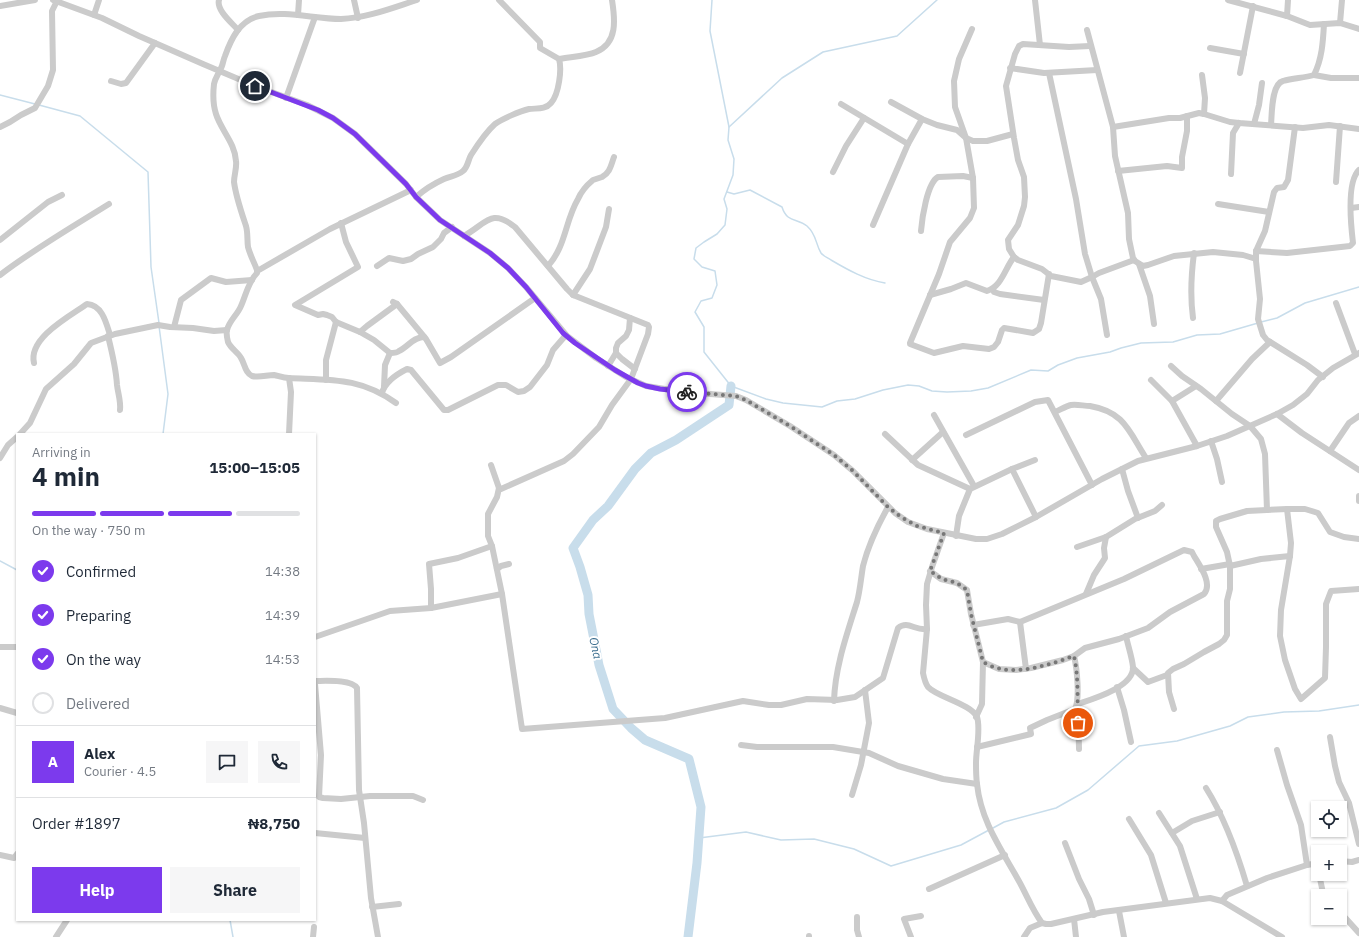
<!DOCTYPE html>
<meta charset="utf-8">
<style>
body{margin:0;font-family:"IBM Plex Sans",sans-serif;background:#f6f6f7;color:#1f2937;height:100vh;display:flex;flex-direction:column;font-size:15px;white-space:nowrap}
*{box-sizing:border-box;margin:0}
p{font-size:13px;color:#747a83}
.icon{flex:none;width:22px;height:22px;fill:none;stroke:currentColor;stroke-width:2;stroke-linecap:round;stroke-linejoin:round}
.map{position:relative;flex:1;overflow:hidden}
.side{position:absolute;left:16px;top:433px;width:300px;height:488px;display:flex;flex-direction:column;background:#fff;border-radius:0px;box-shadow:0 1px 3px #0004}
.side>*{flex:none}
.controls{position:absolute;left:1311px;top:801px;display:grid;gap:8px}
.controls a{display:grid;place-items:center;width:36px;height:36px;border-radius:0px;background:#fff;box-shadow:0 1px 3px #0004;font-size:20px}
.pin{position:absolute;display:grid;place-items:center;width:34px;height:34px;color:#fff;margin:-17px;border:2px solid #fff;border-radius:50%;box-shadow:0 1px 4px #0007}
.courier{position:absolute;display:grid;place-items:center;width:40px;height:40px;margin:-20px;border:3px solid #7c3aed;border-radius:50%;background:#fff;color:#222;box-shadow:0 1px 5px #0007}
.headline em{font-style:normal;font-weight:700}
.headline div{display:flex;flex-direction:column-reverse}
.headline{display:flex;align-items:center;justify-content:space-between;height:68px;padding:0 16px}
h1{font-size:26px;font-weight:700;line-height:30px}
.bar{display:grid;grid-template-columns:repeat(4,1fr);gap:6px 4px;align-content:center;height:48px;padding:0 16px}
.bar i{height:5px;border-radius:3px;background:#e0e1e3}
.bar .selected{background:#7c3aed}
.bar p{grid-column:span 4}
.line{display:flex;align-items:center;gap:10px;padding:0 16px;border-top:1px solid #e0e1e3}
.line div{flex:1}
.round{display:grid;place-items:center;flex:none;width:42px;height:42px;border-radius:0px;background:#f6f6f7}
ol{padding:0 16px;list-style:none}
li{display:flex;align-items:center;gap:12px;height:44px}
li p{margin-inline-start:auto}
li .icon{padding:4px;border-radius:50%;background:#7c3aed;color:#fff;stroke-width:4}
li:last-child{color:#747a83}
li i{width:22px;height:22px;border:2px solid #e0e1e3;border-radius:50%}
.button{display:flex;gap:8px;margin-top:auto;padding:8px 16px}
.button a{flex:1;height:46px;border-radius:0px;background:#7c3aed;color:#fff;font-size:16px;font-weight:700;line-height:46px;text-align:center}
.button a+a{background:#f6f6f7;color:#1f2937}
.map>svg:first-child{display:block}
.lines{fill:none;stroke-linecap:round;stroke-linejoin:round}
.stream{stroke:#c8ddeb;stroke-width:1.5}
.river{stroke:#c8ddeb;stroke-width:9}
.minor{stroke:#cbcbcb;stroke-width:6}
.done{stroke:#777;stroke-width:4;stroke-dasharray:0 7.2}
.route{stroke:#7c3aed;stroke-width:5}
.labels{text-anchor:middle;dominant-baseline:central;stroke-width:4;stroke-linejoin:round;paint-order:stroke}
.water-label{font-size:12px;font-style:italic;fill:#3d6f8f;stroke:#fff}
</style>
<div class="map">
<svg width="1359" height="937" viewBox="0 0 1359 937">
<rect width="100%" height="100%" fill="#fff"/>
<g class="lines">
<g class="stream">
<polyline points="712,0 710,31 729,127 728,140 734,159 733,175 724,199 727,209 725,225 717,234 704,242 696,248 694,259 702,267 715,271 717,285 712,298 701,301 695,312 704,327 704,352 731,386 766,399 783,403 822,407 837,401 855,399 883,390 908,385 919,386 932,391 947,392 971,391 988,388 1031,370 1048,371 1058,365 1077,358 1110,352 1121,348 1141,343 1173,342 1197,335 1220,334 1258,323"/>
<polyline points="0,95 35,104"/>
<polyline points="39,105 80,116 148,172 151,267 159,323"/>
<polyline points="729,127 782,78 823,52 897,36 937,0"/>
<path d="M727 192 734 194 750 190 782 207C787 223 797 218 807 226 817 235 815 243 821 253 823 256 828 258 831 260 848 270 866 280 885 283"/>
<polyline points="1261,322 1277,318 1305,303 1359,287"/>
<polyline points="159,326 168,394 163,434"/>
<polyline points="0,561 17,570"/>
<polyline points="993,828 1004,822 1056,808 1088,790 1139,746 1177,741 1230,726 1248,717 1284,712 1319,711 1359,705"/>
<polyline points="699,838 746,832 781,840 814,839 854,849 891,866 961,845 989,830"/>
<polyline points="230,920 233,937"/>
</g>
<polyline class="river" points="688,937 697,863 701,807 689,759 645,740 631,728 613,709 599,665 589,614 588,595 580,567 573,548 593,520 608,506 635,469 651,453 676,440 729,405 731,386"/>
<g class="minor">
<polyline points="53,0 102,18 139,36 203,64 255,86 307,105 333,118 355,134 406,184 416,197 440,220 490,253 508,268 526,287 567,336 596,358 626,377 646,386 684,392 736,396 746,400 790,426 834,455 853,471 895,513 908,522 927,529 976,539 987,539 1002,534 1036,517 1102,479 1138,461 1197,446 1227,436 1277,414 1293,405 1307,394 1318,380 1333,368 1359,353"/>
<path d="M219 0C216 10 232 23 238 30"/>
<polyline points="354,0 358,18"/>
<polyline points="1035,0 1040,45"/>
<polyline points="1228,0 1287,16 1310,25 1340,23 1359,29"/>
<polyline points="0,6 35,0"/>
<polyline points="94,15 99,0"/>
<polyline points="298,15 299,0"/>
<polyline points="1287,16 1288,0"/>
<polyline points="1340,23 1342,0"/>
<polyline points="972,29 959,59 954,81 955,107 966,138 973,178 974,208 970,218 950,242 939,274 910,343 910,344 934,353 963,346 989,349 994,347 998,342 1002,330 1004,328 1033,333 1039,329 1041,323 1049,274"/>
<polyline points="1087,30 1113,127 1115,156 1128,213 1129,239 1133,258 1135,261 1143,266 1148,265 1174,256 1213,252 1243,255 1256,259"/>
<polyline points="1090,46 1069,47 1023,44 1019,46 1015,54 1006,86 1014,138 1018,160 1024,177 1025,197 1024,206 1018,225 1008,240 1009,249 1014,257 1018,260 1042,269 1051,276 1081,282 1092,277 1099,273 1134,260"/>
<polyline points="1210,48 1244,54"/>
<path d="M559 59C569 57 587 56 596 52 618 43 615 19 612 0"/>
<polyline points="1010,68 1044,73 1097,70"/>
<polyline points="1049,73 1076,199 1085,254 1092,277 1101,299 1107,335"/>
<polyline points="1240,73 1253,6"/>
<polyline points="1202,75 1205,98 1204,114"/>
<polyline points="1314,75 1331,78 1359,78"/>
<polyline points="111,81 121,84 126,83 155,43"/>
<polyline points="286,98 315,17"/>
<polyline points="891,102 922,119 937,125 957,130 966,138 973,141 987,141 1013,134"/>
<polyline points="841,104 908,144"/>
<polyline points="1254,124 1259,105 1262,83"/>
<path d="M1271 125C1272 115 1271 84 1283 81 1293 78 1304 78 1314 75 1322 59 1323 42 1324 24"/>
<polyline points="0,127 10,122 21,115 35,108 48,86 53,70 52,11 57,1"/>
<polyline points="1113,127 1169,118 1180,118 1199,113 1204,114 1230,122 1239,123 1303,128 1329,125 1359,129"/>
<polyline points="1295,127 1288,180 1284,187 1277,188 1274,192 1265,231 1256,251 1256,261 1260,299 1258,319 1263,335 1267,340 1307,365 1323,377"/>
<polyline points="1118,171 1167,166 1182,168 1182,157 1187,131 1187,116"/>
<polyline points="833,172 846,146 864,118"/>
<polyline points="1231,174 1233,133 1239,123"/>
<polyline points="1336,182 1340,126"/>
<path d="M416 197C425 189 433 184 444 179 451 176 457 176 463 171 468 167 468 160 471 155 478 144 486 132 495 124 502 119 520 111 529 109 537 108 545 110 551 103 559 94 562 69 559 59L540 48V42L499 0"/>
<polyline points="1218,204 1269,212"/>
<polyline points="1351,208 1359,207"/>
<polyline points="341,223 346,242 358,267 295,305 318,315 323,314 327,315 332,317 336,322 360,332 367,326 397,304"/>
<polyline points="873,225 908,144 922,119"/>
<path d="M921 231C922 219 927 183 938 177L963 176 973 178"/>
<path d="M464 236C487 223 491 208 515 227L567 289 573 295 648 325 649 327 648 334 631 379 612 405 599 427 573 454 564 461 501 489 499 488"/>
<polyline points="0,240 48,202 62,195"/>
<path d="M1256 251 1287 253 1350 246 1353 243C1351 226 1346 182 1359 170"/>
<polyline points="1139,264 1150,296 1154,324"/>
<polyline points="377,266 389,258 403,261 411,259 418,254 433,247 441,239 444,233 452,227"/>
<path d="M548 266C566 246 565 221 578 199 581 192 587 185 593 180 596 179 599 178 602 177 610 173 611 165 614 157"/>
<polyline points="257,270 259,270 330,229 411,190"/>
<path d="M0 275C34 249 72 227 109 204"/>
<polyline points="993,289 994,292 1000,294 1044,300"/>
<polyline points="573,295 590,269 606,227 609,209"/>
<path d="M930 295 951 289 966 283 987 291C1002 286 1005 268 1014 257"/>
<polyline points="393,302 397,304 426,339 440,363 451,357 535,298"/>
<polyline points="1336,303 1355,354"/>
<path d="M1193 318C1190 296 1191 276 1194 253"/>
<polyline points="174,327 181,300 211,278 226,282 252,280"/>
<path d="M360 332 374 340 390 353C393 353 397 353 399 351 408 347 413 337 424 337"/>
<path d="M108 336C112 352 116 368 117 385 118 394 121 401 120 410"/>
<polyline points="616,353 622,359 635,369"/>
<path d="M34 363C28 338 70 316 87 304 102 305 106 322 110 335"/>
<polyline points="608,366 616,353 616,348 618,343 626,336 629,330 630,318"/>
<polyline points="1171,366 1182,376 1201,389 1232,414 1250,426 1261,439 1265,454 1267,510"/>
<path d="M289 378C331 380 360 377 396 403"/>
<polyline points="326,380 326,360 336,322"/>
<polyline points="1151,380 1172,401 1197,446"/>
<polyline points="384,387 385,365 390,353"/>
<path d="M382 393C385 382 397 374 407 369L411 370 444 410H448L498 385H506L518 392 524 391 530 387 547 365 553 350 566 335"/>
<polyline points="1172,401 1196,386"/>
<polyline points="1216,401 1252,359 1270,342"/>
<path d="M1055 412C1060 410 1066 406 1071 405 1077 404 1084 406 1090 406 1125 412 1129 432 1146 458"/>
<polyline points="1277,414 1302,433 1359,470"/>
<polyline points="934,415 974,486"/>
<polyline points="20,434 30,423 46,389 74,364 91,343 115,334 158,325 170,327 193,328 214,331 227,330"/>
<path d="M289 434 291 392 289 378C283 378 279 376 274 375 267 375 259 378 252 376 245 373 245 364 241 358 238 352 231 349 228 342 227 338 226 334 227 330 229 321 238 314 241 306 246 295 248 282 257 273V270C254 262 250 255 248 247 247 240 248 233 246 226 241 211 236 197 234 182 234 175 237 168 236 161 235 143 221 130 216 114 213 105 213 93 214 84 215 78 218 75 220 70 223 66 223 60 225 56 231 39 240 20 259 16 286 10 314 19 341 19 367 18 392 8 417 0"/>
<polyline points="885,434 918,465 970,489"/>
<polyline points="966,435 1035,402 1048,400 1092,485"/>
<polyline points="1211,441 1217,459 1222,482"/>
<polyline points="1330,451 1349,423 1359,416"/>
<polyline points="0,458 8,445 17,437"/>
<polyline points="912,460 943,432"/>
<path d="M491 465 499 488 497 497 488 514V536L492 546 502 594 522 729 665 718 743 701 769 705H781L807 699 837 700 855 697 883 678 898 628C908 620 915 631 927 629"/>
<polyline points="1012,469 1036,517"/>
<polyline points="1122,469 1128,491 1138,518"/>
<polyline points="1359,496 1359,501"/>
<polyline points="1287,509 1291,543 1290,556 1281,610 1280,636 1285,660 1295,689 1301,699 1325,678 1326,647 1326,604 1331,591 1359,589"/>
<path d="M944 533 932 567 927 584 926 605 927 629 923 673C924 678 925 683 928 687 937 697 971 704 977 717 981 728 976 750 976 763 976 769 976 777 977 784 981 822 1002 850 1020 883 1027 896 1033 911 1042 923"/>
<polyline points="956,536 959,516 970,489 1012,469 1035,460"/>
<polyline points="1077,547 1106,537 1135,519 1155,511 1162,505"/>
<polyline points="1230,566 1261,559 1290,556"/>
<polyline points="497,569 501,566 509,564"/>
<polyline points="1201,569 1230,564"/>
<polyline points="930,571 941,579 957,583 967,590 971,614 983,662 982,704 976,717"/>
<polyline points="1086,594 1094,575 1105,558 1104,548 1106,537"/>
<polyline points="431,608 431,589 429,564 458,558 492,546"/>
<polyline points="1020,622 1026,669"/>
<path d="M973 625 1008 619 1020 622 1124 579 1184 550 1192 552 1194 556C1200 566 1213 584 1204 594L1170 612 1148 628 1119 639 1085 648 1074 656 1063 660 1031 668 1016 670 999 669 983 662"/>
<polyline points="315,637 390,611 431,608 502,594"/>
<polyline points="0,647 17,647"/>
<polyline points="1133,668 1148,682 1167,675"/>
<path d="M315 681C325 681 351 679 357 688L359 790 364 823 371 898 378 937"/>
<polyline points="315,684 321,755 319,797 323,798 341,799 370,796 413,796 423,800"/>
<polyline points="1117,687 1124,710 1131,742"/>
<path d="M834 701C835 667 847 634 857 602 860 591 861 578 863 566 868 546 878 525 888 507"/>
<polyline points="0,708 17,713"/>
<polyline points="1174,709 1169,692 1168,673 1173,669 1184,664 1204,652 1219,644 1224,640 1227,635 1227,601 1230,589 1230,566 1227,552 1216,527 1216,521 1220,519 1247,511 1287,509 1305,509 1318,513 1330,532 1344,537 1359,539"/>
<polyline points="1330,737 1335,766 1339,782 1349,803 1359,844"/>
<polyline points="741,745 757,747 833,747 869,753 898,766 943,779 977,784"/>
<path d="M977 747 1031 734 1030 728 1047 720 1075 709C1080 699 1077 668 1074 656"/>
<path d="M1079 749 1078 704C1093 699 1134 687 1133 667 1132 657 1128 646 1126 636"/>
<polyline points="1277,750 1287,785 1301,825 1307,865"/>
<path d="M1206 788C1225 818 1237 852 1247 886"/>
<polyline points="852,795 861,765 869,723 865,690"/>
<polyline points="1159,813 1180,846 1197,899"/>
<polyline points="1129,819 1151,855 1166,903"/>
<polyline points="315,833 365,838"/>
<polyline points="1172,833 1192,821 1220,812"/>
<polyline points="1065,843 1079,879 1089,899 1094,915"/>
<polyline points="0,855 14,858 17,854"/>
<polyline points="1340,861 1352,862 1359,860"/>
<polyline points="1319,874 1323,893 1325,896"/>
<polyline points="929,889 1005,855"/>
<polyline points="1222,901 1227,895 1267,878 1307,865 1318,863"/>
<polyline points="372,907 399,904"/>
<polyline points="1119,911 1124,937"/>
<polyline points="1340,912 1359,933"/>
<polyline points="857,917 857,930 859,937"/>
<polyline points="1074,919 1076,937"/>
<polyline points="809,936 809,937"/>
<polyline points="56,937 67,920"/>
<polyline points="313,937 314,927"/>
<polyline points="911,937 904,919 921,916"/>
<polyline points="1024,937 1030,928 1042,923 1046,924 1051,924 1103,912 1210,898 1222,901 1282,937"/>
</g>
</g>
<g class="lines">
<path class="done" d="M687 392 736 396 746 400 790 426 834 455 853 471 888 507 901 517 917 526 944 533 930 571 942 579 957 583 967 590 971 614 983 662C988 665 995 668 1001 669 1025 673 1051 664 1074 656 1079 678 1077 701 1078 723"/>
<polyline class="route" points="255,86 318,110 333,118 355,134 406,184 416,197 440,220 490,253 508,268 526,287 563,333 575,343 615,370 638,383 646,386 660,389 687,392"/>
</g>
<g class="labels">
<g class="water-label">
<text transform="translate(596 648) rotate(78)">Ona</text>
</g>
</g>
</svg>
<div class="controls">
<a><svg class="icon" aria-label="locate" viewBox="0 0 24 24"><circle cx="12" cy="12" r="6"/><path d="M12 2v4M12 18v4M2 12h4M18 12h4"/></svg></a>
<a>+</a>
<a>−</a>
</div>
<div class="pin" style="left:1078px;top:723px;background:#ea580c"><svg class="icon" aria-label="bag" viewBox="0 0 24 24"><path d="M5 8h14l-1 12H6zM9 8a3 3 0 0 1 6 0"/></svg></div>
<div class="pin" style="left:255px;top:86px;background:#1f2937"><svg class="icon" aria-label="home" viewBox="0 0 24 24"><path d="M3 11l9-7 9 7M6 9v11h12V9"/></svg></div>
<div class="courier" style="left:687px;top:392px"><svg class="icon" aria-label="bike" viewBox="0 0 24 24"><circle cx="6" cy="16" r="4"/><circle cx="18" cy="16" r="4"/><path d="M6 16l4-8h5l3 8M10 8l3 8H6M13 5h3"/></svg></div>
<section class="side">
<div class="headline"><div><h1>4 min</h1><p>Arriving in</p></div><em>15:00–15:05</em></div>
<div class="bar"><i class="selected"></i><i class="selected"></i><i class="selected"></i><i></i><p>On the way · 750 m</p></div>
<ol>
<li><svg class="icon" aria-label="check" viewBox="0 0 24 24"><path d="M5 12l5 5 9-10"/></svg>Confirmed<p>14:38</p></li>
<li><svg class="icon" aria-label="check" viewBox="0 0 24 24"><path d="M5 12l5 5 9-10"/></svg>Preparing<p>14:39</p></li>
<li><svg class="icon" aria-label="check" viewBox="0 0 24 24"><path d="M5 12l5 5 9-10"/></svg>On the way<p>14:53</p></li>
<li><i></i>Delivered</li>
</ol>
<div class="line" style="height:72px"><b class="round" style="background:#7c3aed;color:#fff">A</b><div><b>Alex</b><p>Courier · 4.5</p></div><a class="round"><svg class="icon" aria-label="chat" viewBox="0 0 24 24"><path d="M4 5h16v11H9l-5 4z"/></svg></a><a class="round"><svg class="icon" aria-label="phone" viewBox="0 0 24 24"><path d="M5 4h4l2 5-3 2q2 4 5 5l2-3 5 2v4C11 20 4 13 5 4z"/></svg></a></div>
<div class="line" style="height:52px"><div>Order #1897</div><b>₦8,750</b></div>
<div class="button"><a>Help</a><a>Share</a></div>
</section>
</div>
